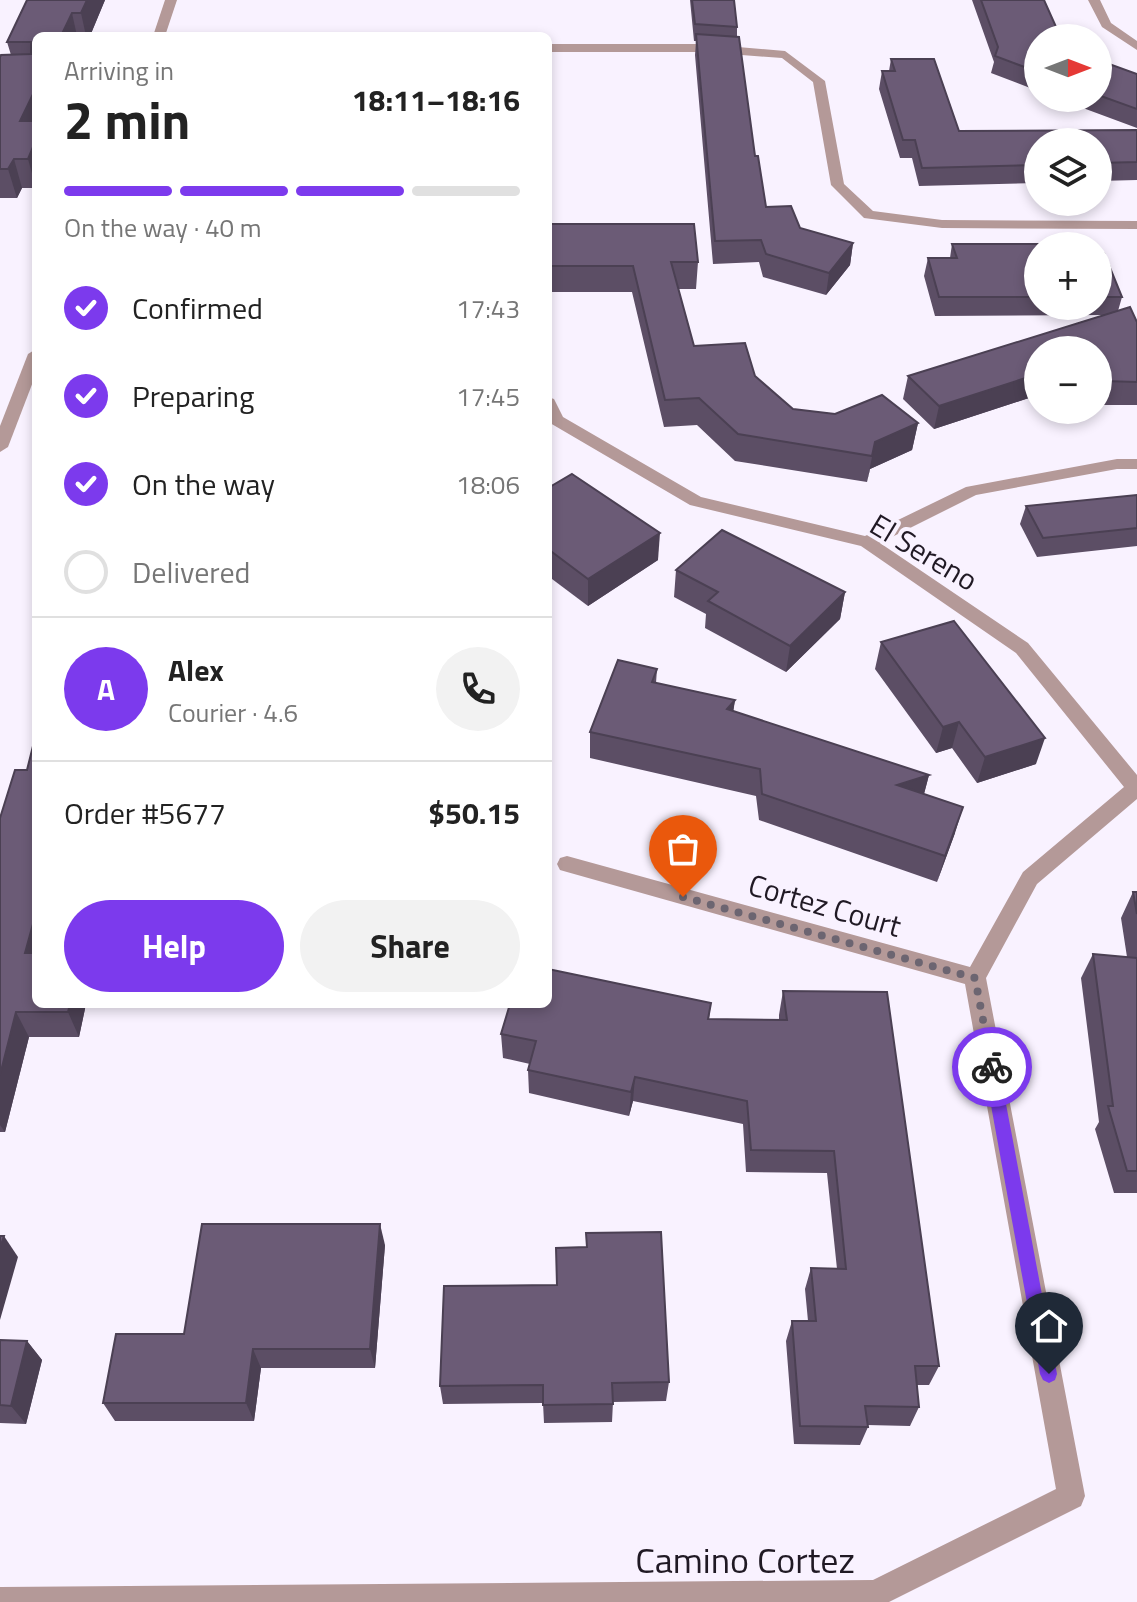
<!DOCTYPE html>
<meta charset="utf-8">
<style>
body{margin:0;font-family:"Titillium Web",sans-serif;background:#f2f2f2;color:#222;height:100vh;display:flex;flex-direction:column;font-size:30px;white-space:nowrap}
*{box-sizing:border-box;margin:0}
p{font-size:26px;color:#767676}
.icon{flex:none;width:44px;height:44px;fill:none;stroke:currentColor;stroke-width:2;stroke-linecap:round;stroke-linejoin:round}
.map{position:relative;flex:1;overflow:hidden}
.details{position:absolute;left:32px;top:32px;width:520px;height:976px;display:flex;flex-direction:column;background:#fff;border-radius:12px;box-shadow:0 4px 12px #0003}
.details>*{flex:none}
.needle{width:52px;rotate:90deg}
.buttons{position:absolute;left:1024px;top:24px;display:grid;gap:16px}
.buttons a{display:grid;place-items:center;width:88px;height:88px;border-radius:50%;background:#fff;box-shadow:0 4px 12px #0003;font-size:40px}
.pin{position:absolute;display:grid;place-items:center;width:68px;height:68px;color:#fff;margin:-82px -34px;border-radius:50% 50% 50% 0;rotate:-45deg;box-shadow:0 0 8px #0007}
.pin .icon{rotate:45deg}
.courier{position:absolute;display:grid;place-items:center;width:80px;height:80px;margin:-40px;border:6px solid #7c3aed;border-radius:50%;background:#fff;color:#222;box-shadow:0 2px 10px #0007}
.summary em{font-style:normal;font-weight:700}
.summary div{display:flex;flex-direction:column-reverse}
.summary{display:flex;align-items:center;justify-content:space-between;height:136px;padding:0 32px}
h1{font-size:52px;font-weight:700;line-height:60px}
.bar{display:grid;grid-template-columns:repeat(4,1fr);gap:12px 8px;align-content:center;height:96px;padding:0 32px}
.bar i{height:10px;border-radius:6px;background:#e0e0e0}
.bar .current{background:#7c3aed}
.bar p{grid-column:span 4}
.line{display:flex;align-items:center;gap:20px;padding:0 32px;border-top:2px solid #e0e0e0}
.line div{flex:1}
.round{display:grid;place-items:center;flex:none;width:84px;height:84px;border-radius:42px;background:#f2f2f2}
ol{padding:0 32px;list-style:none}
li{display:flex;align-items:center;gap:24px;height:88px}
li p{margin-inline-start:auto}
li .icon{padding:8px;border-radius:50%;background:#7c3aed;color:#fff;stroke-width:4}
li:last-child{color:#767676}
li i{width:44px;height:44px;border:4px solid #e0e0e0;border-radius:50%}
.button{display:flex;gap:16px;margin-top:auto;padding:16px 32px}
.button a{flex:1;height:92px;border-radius:48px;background:#7c3aed;color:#fff;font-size:32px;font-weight:700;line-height:92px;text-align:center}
.button a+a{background:#f2f2f2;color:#222}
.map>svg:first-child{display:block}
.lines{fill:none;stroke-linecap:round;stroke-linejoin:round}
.minor{fill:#b49998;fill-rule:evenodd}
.wall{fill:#5c4e65}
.shaded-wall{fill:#4b4053}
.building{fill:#6b5b76;stroke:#4b4053;stroke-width:2}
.route{fill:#7c3aed}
.done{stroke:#6c6571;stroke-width:8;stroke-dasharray:0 14.4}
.labels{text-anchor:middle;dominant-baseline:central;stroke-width:8;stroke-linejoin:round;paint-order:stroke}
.street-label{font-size:30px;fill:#201924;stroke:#f9f2ff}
.near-street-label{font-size:36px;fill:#201924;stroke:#f9f2ff}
</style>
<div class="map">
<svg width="1137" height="1602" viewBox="0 0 1137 1602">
<rect width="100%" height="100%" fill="#f9f2ff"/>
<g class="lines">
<g class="minor">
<polygon points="165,0 177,0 165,36 153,36"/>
<polygon points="1088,0 1100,0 1111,23 1137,41 1137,50 1102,27"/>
<polygon points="548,44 703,44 785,51 825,81 844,184 873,211 942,220 1137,221 1137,229 942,228 864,218 831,185 813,82 782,58 703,52 548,52"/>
<polygon points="36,349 36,374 8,447 0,452 0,426 28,354"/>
<polygon points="548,397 554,399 563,417 701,497 865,536 966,487 1117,459 1137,459 1137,469 1117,469 976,495 880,543 1028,643 1137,775 1137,799 1037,884 986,978 1085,1496 1081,1506 889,1602 0,1602 0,1587 873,1580 1056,1489 965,984 567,872 560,870 557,864 560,858 567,856 970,967 1023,872 1124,787 1016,653 861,546 690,505 550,423"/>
</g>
</g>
<g class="wall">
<polygon points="27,0 105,0 90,36 36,36 36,188 22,188 17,198 0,198 0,57 11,55 7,42"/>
<polygon points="690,0 734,0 737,27 737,37 755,156 766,207 800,228 853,243 850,265 826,295 763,277 759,262 713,264 695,55 696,41 694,41"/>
<polygon points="972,0 1044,0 1038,38 1038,91 991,73 994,62"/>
<polygon points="891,59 959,131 1137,130 1137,180 1098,181 1098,142 1038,142 1038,183 919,186 912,158 900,158 879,89 882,71 889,71"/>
<polygon points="1098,60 1137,74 1137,128 1056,98 1098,98"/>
<polygon points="548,224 698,262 696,289 678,289 694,346 755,376 793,409 918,423 912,450 870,469 867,482 735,461 697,425 664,427 632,292 548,292"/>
<polygon points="952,244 1038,246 1038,306 1098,306 1098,254 1122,297 1118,311 1137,322 1137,405 1100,405 1098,409 1098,350 1038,350 1038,395 934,429 903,399 908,376 1104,315 935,316 924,276 928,258 950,258"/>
<polygon points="548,488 658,560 588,606 548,576"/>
<polygon points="1137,495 1137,546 1037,557 1020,524 1026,506"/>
<polygon points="676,570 845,592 840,619 786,672 705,628 706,614 674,597"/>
<polygon points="881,642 1036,764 977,783 952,748 936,753 875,669"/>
<polygon points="657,669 656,683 735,700 733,711 929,775 924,794 955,833 937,882 759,820 756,796 590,758 590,732"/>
<polygon points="27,770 36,1004 86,1004 79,1037 29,1037 5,1132 0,1132 0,818"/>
<polygon points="1133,892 1137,892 1137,1193 1114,1193 1095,1129 1099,1122 1081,978 1093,954 1127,957 1121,918"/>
<polygon points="783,991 939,1366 929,1385 917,1385 919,1407 910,1426 867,1425 868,1427 860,1445 794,1444 786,1341 792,1321 808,1321 805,1289 811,1268 837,1269 827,1173 746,1172 743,1124 633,1101 629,1116 529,1093 528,1070 530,1064 503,1058 501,1034 711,1003 709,1019 779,1020 779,1015"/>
<polygon points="385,1245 375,1368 261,1368 254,1421 115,1421 103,1403 184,1334"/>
<polygon points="0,1340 27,1341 42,1360 26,1424 0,1423"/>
<polygon points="669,1382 666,1401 613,1402 612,1422 544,1423 543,1403 443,1404 440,1386"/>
</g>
<g class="shaded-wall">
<polygon points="87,0 105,0 90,36 86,36 81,13"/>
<polygon points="72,13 77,36 61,36"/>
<polygon points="36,88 36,134 20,121"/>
<polygon points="36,140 36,188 28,159"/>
<polygon points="14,159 22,188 17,198 8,169"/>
<polygon points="853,243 850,265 826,295 829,273"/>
<polygon points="1038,374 1038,395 934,429 939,406"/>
<polygon points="918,423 912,450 870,469 867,482 875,442"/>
<polygon points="660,533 658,560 588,606 588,579"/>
<polygon points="845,592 840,619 786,672 790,646"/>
<polygon points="735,700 731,727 727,709"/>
<polygon points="959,722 952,748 936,753 943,727"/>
<polygon points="1045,738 1036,764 977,783 985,757"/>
<polygon points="929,775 922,801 897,785"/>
<polygon points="963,807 955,833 937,882 945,856"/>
<polygon points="36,913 36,975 25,953"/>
<polygon points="70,1004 86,1004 79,1037 68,1012"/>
<polygon points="16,1012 29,1037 5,1132 0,1125 0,1075"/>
<polygon points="635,1077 633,1101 629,1116 631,1092"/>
<polygon points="380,1224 385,1245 375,1368 370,1349"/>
<polygon points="4,1236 18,1257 0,1320 0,1248"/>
<polygon points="27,1341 42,1360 26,1424 11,1406"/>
<polygon points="253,1349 261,1368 254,1421 246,1403"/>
</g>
<g class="building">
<polygon points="27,0 87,0 81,13 72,13 61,36 36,36 36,88 20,121 36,121 36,140 28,159 14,159 8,169 0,169 0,57 1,55 31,54 31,42 7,42"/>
<polygon points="692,0 734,0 737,27 695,24"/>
<polygon points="981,0 1044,0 1061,38 1038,38 1038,72 995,56 998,47"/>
<polygon points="696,34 739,37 755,156 758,156 766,207 791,206 800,228 853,243 829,273 766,254 761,240 715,241"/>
<polygon points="891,59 934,59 959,131 1137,130 1137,162 1098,163 1098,142 1038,142 1038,165 922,168 915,140 903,140 882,71 895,71"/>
<polygon points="1098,60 1137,74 1137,109 1098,95"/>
<polygon points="548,224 694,224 698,262 671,262 694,346 745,343 755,376 793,409 835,414 882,395 918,423 875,442 872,456 738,434 699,398 665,400 633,266 548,266"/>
<polygon points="952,244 1052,244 1053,246 1038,246 1038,297 939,297 928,258 957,258"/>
<polygon points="1104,253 1122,297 1098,297 1098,254"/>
<polygon points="1130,307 1137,322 1137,382 1104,381 1106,386 1098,386 1098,350 1038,350 1038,374 939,406 908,376"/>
<polygon points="572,474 660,533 588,579 548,549 548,488"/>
<polygon points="1137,495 1137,528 1043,538 1026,506"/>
<polygon points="722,530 845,592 790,646 708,601 718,592 676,570"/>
<polygon points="954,621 1045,738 985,757 959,722 943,727 881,642"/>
<polygon points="618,660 657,669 652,682 735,700 727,709 929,775 897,785 963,807 945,856 762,794 760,769 590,732"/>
<polygon points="36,734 36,913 25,953 36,953 36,1004 70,1004 68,1012 16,1012 0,1075 0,818 15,770 27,770"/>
<polygon points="1133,892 1137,892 1137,914"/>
<polygon points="1093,954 1137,958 1137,1171 1127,1171 1108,1106 1113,1106"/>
<polygon points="548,969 711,1003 708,1019 787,1020 783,991 887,992 939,1366 915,1366 919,1407 865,1406 868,1427 800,1426 792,1321 816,1321 811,1268 846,1269 834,1151 751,1150 747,1101 635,1077 631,1092 528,1070 536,1041 501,1034 510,1004 548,1004"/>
<polygon points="202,1224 380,1224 370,1349 253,1349 246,1403 103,1403 116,1334 184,1334"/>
<polygon points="661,1232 669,1382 612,1383 613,1404 543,1405 543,1385 440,1386 444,1286 557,1285 556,1248 587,1247 586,1233"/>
<polygon points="0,1236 4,1236 0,1248"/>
<polygon points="0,1340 27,1341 11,1406 0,1405"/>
</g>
<polygon class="route" points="992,1060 999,1067 1057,1374 1055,1380 1049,1383 1043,1380 1040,1374 984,1067"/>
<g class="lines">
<polyline class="done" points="683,897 975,978 992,1067"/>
</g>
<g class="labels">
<g class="street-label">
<text transform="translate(924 552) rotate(31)">El Sereno</text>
<text transform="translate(825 905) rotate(16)">Cortez Court</text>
</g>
<g class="near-street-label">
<text x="745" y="1559">Camino Cortez</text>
</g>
</g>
</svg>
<div class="buttons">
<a><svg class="needle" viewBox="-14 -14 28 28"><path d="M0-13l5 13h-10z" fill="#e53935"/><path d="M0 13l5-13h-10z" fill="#767676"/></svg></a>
<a><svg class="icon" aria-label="layers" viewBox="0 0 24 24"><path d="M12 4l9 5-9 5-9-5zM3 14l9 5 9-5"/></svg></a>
<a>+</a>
<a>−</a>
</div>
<div class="pin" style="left:683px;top:897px;background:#ea580c"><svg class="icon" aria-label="bag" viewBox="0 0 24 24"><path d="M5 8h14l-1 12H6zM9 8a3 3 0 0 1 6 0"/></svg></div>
<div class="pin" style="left:1049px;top:1374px;background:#1f2937"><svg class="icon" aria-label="home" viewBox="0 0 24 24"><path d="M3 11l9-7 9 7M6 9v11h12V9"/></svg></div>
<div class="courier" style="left:992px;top:1067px"><svg class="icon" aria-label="bike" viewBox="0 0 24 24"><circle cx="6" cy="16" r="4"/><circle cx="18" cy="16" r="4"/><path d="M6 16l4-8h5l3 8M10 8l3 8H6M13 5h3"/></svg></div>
<section class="details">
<div class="summary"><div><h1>2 min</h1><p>Arriving in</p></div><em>18:11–18:16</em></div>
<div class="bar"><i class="current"></i><i class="current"></i><i class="current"></i><i></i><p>On the way · 40 m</p></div>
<ol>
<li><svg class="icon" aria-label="check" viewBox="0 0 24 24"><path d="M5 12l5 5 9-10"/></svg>Confirmed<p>17:43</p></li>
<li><svg class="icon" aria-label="check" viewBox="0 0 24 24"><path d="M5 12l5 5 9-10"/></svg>Preparing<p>17:45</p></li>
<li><svg class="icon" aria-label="check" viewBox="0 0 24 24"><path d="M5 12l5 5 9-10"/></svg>On the way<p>18:06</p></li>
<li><i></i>Delivered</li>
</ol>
<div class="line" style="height:144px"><b class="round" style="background:#7c3aed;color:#fff">A</b><div><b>Alex</b><p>Courier · 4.6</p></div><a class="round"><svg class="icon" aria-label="phone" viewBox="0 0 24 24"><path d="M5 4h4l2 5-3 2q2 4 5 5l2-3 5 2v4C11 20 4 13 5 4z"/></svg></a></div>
<div class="line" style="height:104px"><div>Order #5677</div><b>$50.15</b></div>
<div class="button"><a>Help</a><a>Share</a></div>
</section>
</div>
